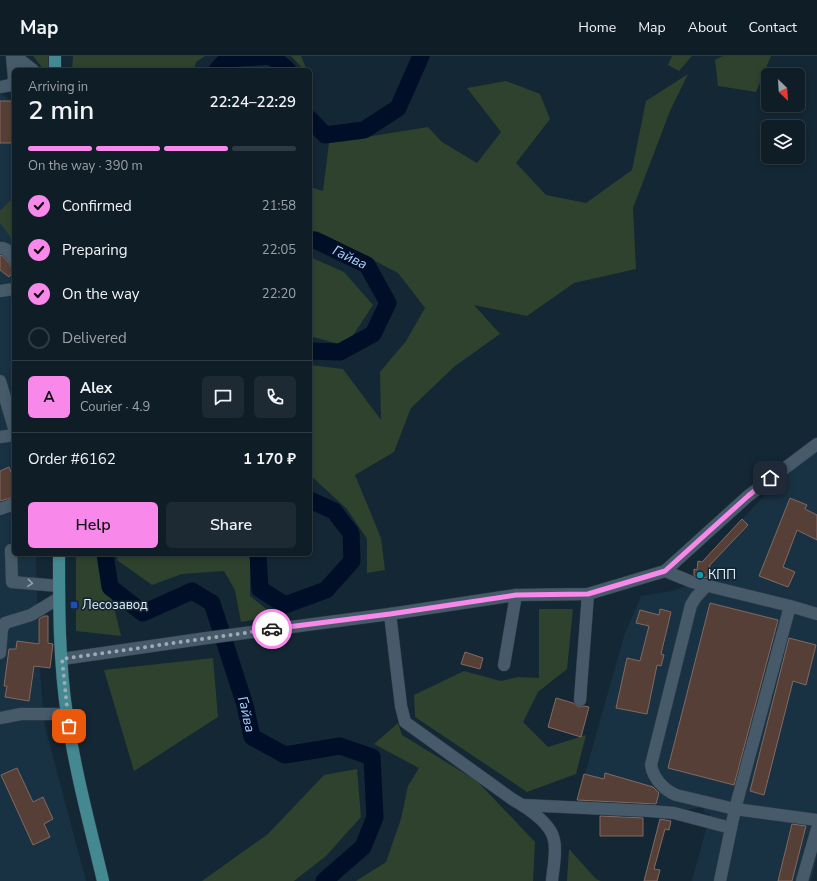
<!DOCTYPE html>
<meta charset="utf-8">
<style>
body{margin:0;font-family:"Nunito Sans",sans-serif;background:#1d2a33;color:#f1f3f6;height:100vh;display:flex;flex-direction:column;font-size:15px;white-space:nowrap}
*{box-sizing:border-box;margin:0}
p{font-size:13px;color:#9ba2a7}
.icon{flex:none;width:22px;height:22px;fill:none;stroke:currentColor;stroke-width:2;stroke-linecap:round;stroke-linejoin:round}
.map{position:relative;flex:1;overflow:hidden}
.details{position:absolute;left:12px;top:12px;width:300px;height:488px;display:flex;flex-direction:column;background:#0f1d27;border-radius:6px;box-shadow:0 2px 6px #0003,0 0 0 1px #2f3b44}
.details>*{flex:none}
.needle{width:26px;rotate:155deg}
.tools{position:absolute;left:761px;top:12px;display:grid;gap:8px}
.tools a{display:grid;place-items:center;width:44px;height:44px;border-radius:6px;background:#0f1d27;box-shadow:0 2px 6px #0003,0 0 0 1px #2f3b44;font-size:20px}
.pin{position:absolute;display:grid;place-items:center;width:34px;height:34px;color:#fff;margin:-17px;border-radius:8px;box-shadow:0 2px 6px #0006}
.courier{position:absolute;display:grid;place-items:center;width:40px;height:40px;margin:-20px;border:3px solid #f888ea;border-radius:50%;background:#fff;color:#222;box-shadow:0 1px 5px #0007}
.headline em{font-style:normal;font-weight:600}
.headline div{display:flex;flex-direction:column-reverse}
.headline{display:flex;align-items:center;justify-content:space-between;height:68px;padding:0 16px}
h1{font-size:26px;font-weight:600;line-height:30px}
.bar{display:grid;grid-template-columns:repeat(4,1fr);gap:6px 4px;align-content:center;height:48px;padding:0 16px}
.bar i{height:5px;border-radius:3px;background:#2f3b44}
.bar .on{background:#f888ea}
.bar p{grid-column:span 4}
.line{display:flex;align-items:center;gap:10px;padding:0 16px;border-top:1px solid #2f3b44}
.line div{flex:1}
.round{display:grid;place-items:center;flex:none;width:42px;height:42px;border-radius:6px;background:#1d2a33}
ol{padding:0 16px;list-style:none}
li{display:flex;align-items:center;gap:12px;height:44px}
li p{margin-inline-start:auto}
li .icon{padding:4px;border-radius:50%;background:#f888ea;color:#111;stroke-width:4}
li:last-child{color:#9ba2a7}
li i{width:22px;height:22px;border:2px solid #2f3b44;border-radius:50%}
.action{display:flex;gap:8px;margin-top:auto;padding:8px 16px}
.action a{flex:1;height:46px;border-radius:6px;background:#f888ea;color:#111;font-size:16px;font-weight:600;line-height:46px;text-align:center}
.action a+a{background:#1d2a33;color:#f1f3f6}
header{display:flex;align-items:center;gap:24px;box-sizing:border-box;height:56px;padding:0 20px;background:#0f1d27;border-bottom:1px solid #2f3b44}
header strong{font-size:19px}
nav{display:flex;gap:22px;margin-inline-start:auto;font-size:14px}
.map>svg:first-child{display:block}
.built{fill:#193243}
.green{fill:#2f422d}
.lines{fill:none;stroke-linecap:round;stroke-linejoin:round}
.river{stroke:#000e27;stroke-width:17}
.building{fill:#553f37;stroke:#826961}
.minor-casing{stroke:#33414c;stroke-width:13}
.major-casing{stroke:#33414c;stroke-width:13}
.minor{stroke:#465a69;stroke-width:12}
.major{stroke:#448992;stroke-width:12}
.oneway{stroke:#8e9eaa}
.done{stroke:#9caab5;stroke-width:4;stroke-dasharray:0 7.2}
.route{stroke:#f888ea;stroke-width:5}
.culture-dot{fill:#0f9aa8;stroke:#142734;stroke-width:1.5}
.transit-dot{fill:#1a4fb4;stroke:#142734;stroke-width:1.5}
.labels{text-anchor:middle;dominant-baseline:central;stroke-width:3.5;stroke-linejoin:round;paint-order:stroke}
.poi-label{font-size:13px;fill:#e6f1fa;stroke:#142734;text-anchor:start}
.water-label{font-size:14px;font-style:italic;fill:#b0d2fe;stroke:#142734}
</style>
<header>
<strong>Map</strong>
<nav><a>Home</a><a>Map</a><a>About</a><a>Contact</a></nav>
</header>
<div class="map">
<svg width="817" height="825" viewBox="0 0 817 825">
<rect width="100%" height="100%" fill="#142734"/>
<g class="built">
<polygon points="0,37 14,48 14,498 36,498 38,588 44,667 86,825 0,825"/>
<polygon points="817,396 817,801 811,825 692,825 710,758 705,757 703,751 684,754 656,748 577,746 624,580 641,540 672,535 692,528 694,513 697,513 698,505 702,506 778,425"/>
</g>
<g class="green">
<polygon points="33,0 48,0 48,14 44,14"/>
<polygon points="73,0 205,0 196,6 194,14 72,14"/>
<polygon points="291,0 301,0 307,14 304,14"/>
<polygon points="672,0 692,0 679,15 668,9"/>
<polygon points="723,0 771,0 756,36 718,30 715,4"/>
<polygon points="688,18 670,55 633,152 636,213 574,227 527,260 474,249 500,278 455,310 411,352 394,396 355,419 381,482 385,514 367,517 367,483 347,453 310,419 310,309 343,313 381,364 380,316 406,285 425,252 398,217 327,180 310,177 310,131 323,135 329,87 428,71 442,86 477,107 501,76 467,32 506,25 540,38 550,63 516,107 546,139 586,147 632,114 646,45"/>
<polygon points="14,141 14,186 0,167 0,155"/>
<polygon points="310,201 344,216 373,249 346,290 310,280"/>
<polygon points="76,498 101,498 121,580 76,575"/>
<polygon points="118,498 248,498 250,502 250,540 275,560 241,566 235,534 224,515 182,518 152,529 117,504"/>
<polygon points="539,553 573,553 567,613 538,636 523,666 548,691 586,679 576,718 527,736 415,661 414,639 464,615 501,625 518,621 539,622"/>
<polygon points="213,602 218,661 134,715 104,614"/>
<polygon points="398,667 402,679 477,725 535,786 533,825 356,825 386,806 401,763 408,730 419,712 374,688"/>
<polygon points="357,713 361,761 326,800 294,825 202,825 268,778 324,719"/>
<polygon points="569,793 596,823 601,825 567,825"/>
</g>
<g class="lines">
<g class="river">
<polyline points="217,14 227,3 271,0 288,14"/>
<polyline points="310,63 325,79 364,74 398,52 421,0"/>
<path id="s1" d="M310 183 315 184 367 209 388 247 373 278 340 296 310 295"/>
<path id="s2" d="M105 498 110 531 143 557 192 535 212 547 245 649 252 681 285 699 340 690 372 701 375 761 363 791 324 825"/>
<polyline points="258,498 260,533 285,549 326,534 352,505 351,477 334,455 310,444"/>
</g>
</g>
<g class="building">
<rect x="0" y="45" width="14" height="42"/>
<polygon points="0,199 3,200 11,210 14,210 14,214 9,221 0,214"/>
<polygon points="9,411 14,424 14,441 0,445 0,415"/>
<polygon points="790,442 807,449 805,453 817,459 817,484 797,474 783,511 795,516 788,531 759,520"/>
<polygon points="742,463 748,469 710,509 707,522 694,519 694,513 697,514 698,505 702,506"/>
<polygon points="710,547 778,564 734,729 668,712"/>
<polygon points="660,553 671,556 661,598 664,599 661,610 657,609 647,658 616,652 627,602 640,605 649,570 636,567 640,554 659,559"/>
<polygon points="44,560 48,560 48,587 53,588 50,612 34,610 29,645 5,641 7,630 4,630 9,593 16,593 17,585 39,588 39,563"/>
<polygon points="789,582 816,589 806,629 793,625 764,739 750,735"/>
<polygon points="465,596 483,602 480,613 461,608"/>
<polygon points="556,642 573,647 579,651 584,650 589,651 581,681 548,671"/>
<polygon points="17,712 33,746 43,741 53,763 44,768 50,781 33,789 1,719"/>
<polygon points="605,717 653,731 659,737 656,748 577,744 584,718 604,723"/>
<polygon points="600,760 643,762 643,780 600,780"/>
<polygon points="660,763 671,765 669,774 665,773 654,813 660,814 657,825 644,825"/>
<polygon points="792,768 806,770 792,825 778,825"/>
</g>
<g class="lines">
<g class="minor-casing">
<g id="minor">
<polyline points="12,0 14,22"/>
<polyline points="15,0 33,14"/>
<polyline points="0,31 11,29 14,24"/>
<path d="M0 192C7 191 10 198 14 203"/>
<polyline points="0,235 14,233"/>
<polyline points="0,325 14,372"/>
<polyline points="0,381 14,379"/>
<polyline points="0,453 14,448"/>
<polyline points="14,494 11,494 12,526 59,530"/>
<polyline points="665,515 692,526 790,550 735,753 720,825"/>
<path d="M707 529 696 541 691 549 651 709C653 722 664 734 676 739L735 753 817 764"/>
<polyline points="790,550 817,558"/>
<path d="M390 558 401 650 405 666 512 743C526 751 551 767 554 784 557 797 553 812 552 825"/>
<polyline points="0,597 2,573 5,567 31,559 59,542"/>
<polyline points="62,603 207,582 390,558 516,539 588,538 665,515 748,440 817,388"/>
<polyline points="504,609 516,539"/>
<polyline points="580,644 588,538"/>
<polyline points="0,662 21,658 67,658"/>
<polyline points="522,749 650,755 674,757 731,772"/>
<polyline points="802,825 817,773"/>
</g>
</g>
<g class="major-casing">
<g id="major">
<polyline points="55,14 55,0"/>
<path d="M59 498C59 552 59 606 67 659 75 715 90 770 103 825"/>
</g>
</g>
<use href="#minor" class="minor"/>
<use href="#major" class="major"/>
</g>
<defs><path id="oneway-chevron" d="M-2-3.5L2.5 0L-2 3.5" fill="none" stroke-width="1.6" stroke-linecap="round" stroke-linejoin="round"/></defs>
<use class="oneway" href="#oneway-chevron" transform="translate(30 527) rotate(5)"/>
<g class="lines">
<polyline class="done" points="69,670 62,603 272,573"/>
<polyline class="route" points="272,573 390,558 516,539 588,538 665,515 748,440 770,422"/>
</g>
<circle class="culture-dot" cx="700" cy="519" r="4"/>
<rect class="transit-dot" x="70" y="545" width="8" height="8" rx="2"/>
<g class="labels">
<g class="poi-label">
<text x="708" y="519">КПП</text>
<text x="82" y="549">Лесозавод</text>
</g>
<g class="water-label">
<text stroke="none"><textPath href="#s1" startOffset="44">Гайва</textPath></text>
<text stroke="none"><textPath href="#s2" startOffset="269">Гайва</textPath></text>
</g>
</g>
</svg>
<div class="tools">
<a><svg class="needle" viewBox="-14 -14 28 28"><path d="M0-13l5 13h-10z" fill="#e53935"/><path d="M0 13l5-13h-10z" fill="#9ba2a7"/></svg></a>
<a><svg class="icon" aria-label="layers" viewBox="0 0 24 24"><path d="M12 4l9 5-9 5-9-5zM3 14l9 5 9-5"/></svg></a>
</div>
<div class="pin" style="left:69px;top:670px;background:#ea580c"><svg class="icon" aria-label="bag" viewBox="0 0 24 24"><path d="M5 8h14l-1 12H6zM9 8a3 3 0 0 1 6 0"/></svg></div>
<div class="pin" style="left:770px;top:422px;background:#1f2937"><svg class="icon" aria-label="home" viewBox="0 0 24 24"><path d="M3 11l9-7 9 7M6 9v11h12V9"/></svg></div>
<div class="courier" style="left:272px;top:573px"><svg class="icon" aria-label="car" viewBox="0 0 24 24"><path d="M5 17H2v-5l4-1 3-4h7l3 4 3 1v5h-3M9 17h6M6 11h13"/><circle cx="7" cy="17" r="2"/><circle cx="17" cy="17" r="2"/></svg></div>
<section class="details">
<div class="headline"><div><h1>2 min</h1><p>Arriving in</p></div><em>22:24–22:29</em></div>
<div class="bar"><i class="on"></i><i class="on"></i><i class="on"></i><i></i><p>On the way · 390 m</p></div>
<ol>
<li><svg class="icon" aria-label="check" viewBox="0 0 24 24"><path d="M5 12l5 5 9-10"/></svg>Confirmed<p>21:58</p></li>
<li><svg class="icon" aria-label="check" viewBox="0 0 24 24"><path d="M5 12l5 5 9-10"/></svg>Preparing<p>22:05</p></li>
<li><svg class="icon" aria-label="check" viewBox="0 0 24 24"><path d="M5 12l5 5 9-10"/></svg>On the way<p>22:20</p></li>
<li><i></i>Delivered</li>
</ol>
<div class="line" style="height:72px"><b class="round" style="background:#f888ea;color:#111">A</b><div><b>Alex</b><p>Courier · 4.9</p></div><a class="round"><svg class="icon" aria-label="chat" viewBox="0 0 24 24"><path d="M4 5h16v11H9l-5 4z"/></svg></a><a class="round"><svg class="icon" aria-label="phone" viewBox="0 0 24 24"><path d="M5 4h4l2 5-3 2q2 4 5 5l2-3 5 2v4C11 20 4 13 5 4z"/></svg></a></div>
<div class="line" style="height:52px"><div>Order #6162</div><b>1 170 ₽</b></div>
<div class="action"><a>Help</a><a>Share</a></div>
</section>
</div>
